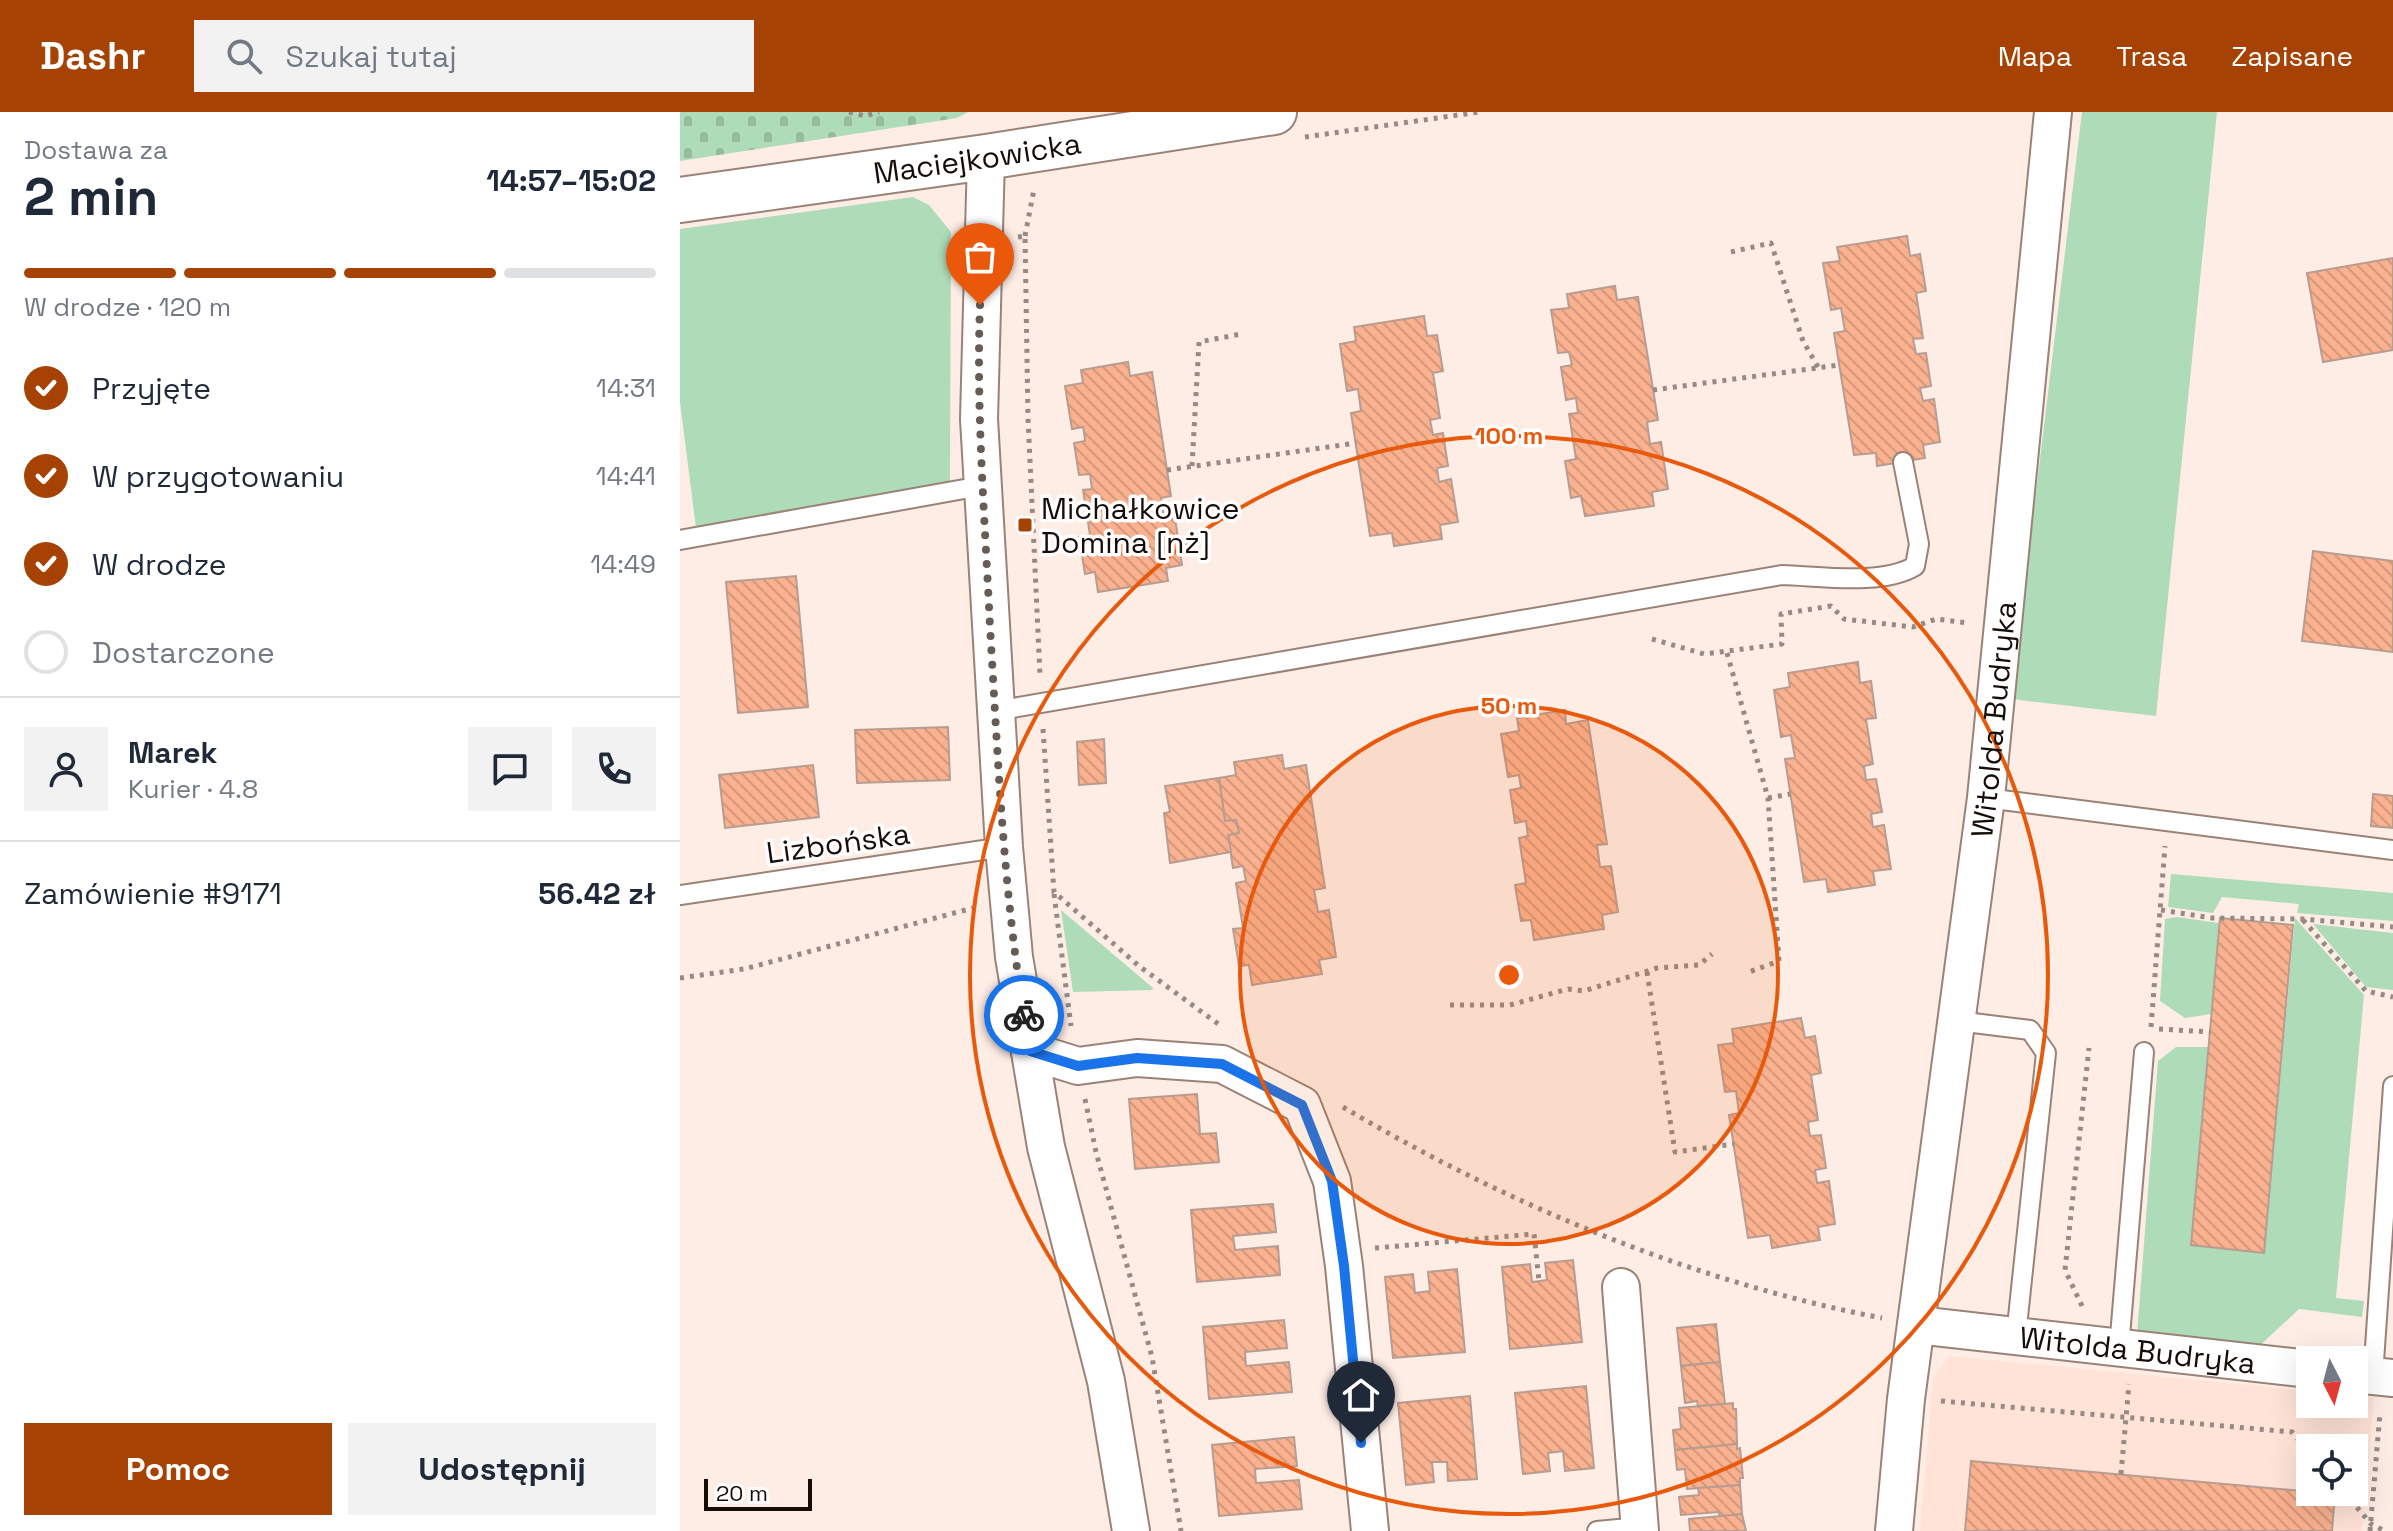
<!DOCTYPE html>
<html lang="pl">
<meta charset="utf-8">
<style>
body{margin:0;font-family:"Space Grotesk",sans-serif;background:#f2f2f3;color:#1f2937;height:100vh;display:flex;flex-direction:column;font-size:30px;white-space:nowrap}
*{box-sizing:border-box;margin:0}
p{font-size:26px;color:#747a83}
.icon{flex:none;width:44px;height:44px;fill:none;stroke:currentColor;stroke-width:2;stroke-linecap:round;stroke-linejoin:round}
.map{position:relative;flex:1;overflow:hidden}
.panel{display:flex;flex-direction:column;background:#fff;width:680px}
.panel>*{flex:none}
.needle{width:52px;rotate:174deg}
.tools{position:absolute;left:1616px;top:1234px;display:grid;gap:16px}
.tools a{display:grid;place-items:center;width:72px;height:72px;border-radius:0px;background:#fff;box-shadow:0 8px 32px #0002;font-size:40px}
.scale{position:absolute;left:24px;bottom:20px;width:108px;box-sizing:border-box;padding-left:8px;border:4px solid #160d09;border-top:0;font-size:22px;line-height:28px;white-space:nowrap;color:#160d09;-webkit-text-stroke:6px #fefefe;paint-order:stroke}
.pin{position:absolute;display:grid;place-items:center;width:68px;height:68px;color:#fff;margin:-82px -34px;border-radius:50% 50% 50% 0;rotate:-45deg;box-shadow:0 0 8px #0007}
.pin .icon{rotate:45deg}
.courier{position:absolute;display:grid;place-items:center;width:80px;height:80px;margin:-40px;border:6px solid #1a73e8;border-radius:50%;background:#fff;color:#222;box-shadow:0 2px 10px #0007}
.headline em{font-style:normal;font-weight:700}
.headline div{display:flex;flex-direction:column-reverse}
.headline{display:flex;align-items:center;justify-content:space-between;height:136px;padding:0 24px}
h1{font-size:52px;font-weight:700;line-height:60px}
.bar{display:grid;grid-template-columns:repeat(4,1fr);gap:12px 8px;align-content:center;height:96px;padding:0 24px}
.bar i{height:10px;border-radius:6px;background:#e0e1e3}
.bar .active{background:#a54204}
.bar p{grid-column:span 4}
.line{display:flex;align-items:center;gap:20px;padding:0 24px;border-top:2px solid #e0e1e3}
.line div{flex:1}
.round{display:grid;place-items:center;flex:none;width:84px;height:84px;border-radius:0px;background:#f2f2f3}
ol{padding:0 24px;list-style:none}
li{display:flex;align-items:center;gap:24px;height:88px}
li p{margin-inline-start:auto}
li .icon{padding:8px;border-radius:50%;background:#a54204;color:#fff;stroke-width:4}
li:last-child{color:#747a83}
li i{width:44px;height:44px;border:4px solid #e0e1e3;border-radius:50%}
.action{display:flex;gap:16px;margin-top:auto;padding:16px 24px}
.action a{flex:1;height:92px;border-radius:0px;background:#a54204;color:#fff;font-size:32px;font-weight:700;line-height:92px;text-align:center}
.action a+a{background:#f2f2f3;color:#1f2937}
header{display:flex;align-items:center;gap:48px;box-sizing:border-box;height:112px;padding:0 40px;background:#a54204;color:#fff}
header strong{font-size:38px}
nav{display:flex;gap:44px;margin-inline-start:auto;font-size:28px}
.search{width:560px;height:72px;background:#f2f2f3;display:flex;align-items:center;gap:20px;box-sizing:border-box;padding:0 28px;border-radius:0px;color:#747a83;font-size:30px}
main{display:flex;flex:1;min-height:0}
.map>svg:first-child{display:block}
.built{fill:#ffe3d6;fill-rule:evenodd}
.green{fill:#afdcb8}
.cemetery{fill:url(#cemetery-stones)}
.building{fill:url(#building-back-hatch);stroke:#b79d91;stroke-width:2}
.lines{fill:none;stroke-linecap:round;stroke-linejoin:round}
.lane-casing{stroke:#9b8277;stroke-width:22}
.street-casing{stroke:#9b8277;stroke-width:40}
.secondary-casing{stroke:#9b8277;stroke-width:48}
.path{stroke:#978a84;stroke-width:5;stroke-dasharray:4 6;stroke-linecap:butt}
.lane{stroke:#fff;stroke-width:18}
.street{stroke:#fff;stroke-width:36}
.secondary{stroke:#fff;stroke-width:44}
.done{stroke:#675b56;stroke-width:8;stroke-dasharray:0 14.4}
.route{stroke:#1a73e8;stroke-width:10}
.ring{fill:none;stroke:#e8590c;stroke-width:4}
.poi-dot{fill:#a54204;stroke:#fefefe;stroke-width:3}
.labels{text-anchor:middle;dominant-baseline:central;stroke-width:7;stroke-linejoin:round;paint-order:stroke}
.street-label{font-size:30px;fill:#160d09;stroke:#fefefe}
.poi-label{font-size:30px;fill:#160d09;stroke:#fefefe;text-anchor:start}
.centre{fill:#e8590c;stroke:#fefefe;stroke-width:4}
.ring-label{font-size:24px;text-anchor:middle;font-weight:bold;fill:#e8590c;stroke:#fefefe;stroke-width:7;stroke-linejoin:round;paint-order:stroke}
</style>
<header>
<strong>Dashr</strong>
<div class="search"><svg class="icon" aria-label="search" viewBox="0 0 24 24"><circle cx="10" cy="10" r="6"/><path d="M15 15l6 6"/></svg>Szukaj tutaj</div>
<nav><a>Mapa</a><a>Trasa</a><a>Zapisane</a></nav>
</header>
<main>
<section class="panel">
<div class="headline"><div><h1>2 min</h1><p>Dostawa za</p></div><em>14:57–15:02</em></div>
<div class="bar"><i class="active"></i><i class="active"></i><i class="active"></i><i></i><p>W drodze · 120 m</p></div>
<ol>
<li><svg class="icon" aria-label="check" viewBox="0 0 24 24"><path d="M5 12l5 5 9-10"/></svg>Przyjęte<p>14:31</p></li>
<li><svg class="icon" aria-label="check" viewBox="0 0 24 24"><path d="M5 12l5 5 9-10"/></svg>W przygotowaniu<p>14:41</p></li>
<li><svg class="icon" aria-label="check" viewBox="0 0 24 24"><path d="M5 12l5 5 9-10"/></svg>W drodze<p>14:49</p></li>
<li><i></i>Dostarczone</li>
</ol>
<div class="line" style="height:144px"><a class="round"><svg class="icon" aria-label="person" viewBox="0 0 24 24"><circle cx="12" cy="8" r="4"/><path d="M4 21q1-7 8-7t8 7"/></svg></a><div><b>Marek</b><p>Kurier · 4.8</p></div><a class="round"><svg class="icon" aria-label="chat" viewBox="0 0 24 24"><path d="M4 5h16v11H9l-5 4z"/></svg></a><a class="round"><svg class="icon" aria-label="phone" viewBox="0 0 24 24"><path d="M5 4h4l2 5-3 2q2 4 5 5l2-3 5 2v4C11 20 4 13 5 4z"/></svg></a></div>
<div class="line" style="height:104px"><div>Zamówienie #9171</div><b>56.42 zł</b></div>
<div class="action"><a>Pomoc</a><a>Udostępnij</a></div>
</section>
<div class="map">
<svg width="1713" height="1419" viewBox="0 0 1713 1419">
<defs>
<pattern id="cemetery-stones" width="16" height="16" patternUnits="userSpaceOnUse" patternTransform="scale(2)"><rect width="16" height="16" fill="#afdcb8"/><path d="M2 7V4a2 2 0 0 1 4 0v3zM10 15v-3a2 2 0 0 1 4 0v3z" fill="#96bc9d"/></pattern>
<pattern id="building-back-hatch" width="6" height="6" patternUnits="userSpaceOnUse" patternTransform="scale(2)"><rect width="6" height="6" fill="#fab18f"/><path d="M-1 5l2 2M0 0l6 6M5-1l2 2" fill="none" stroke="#d6977a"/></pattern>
</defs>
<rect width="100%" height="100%" fill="#fdede5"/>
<path class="built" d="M1269 1244 1630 1279V1292H1674V1283L1694 1285 1682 1419H1240L1253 1267ZM1630 1336H1674V1380H1630Z"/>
<g class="green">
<polygon points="1402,0 1537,0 1476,604 1331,587"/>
<polygon points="233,85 249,93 271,120 270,372 16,416 0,290 0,117"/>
<polygon points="1491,762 1713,781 1713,809 1617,801 1619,792 1542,785 1533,801 1488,795"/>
<polygon points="381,798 473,876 472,878 393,880"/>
<polygon points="1497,805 1539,811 1531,902 1505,906 1480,889 1485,807"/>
<polygon points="1615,806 1684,883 1656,1186 1684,1189 1682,1205 1619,1197 1574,1239 1457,1223 1478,949 1496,935 1528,935 1511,1132 1584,1140"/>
<polygon points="1633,812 1713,821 1713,878 1686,875"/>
</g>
<polygon class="cemetery" points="0,0 288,0 277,6 0,49"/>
<g class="building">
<polygon points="1227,124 1230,144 1240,142 1246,179 1236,181 1243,226 1233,227 1236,242 1246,241 1251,274 1240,276 1243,289 1254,287 1260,330 1243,333 1245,346 1197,354 1196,341 1174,343 1154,221 1165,219 1161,196 1151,198 1143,151 1160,149 1157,135"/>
<polygon points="1713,146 1713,238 1643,250 1627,161"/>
<polygon points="935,174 937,188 958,185 978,308 967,310 970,332 981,330 988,377 972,380 974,394 905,404 901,384 891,386 885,349 896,347 889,302 898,301 896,286 886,288 881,255 892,253 889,240 878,241 871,198 889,196 887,182"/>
<polygon points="744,204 747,224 757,223 763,259 753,261 760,306 750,308 753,323 763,321 768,354 757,356 759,370 771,367 778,410 760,413 762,427 714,434 712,421 690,424 671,301 681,299 678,277 667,279 660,232 676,229 674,215"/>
<polygon points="448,250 450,264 472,260 491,384 481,386 484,407 495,406 502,453 486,456 488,469 418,480 415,460 405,462 399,425 410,423 403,378 412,377 410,362 399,363 394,331 405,329 404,320 403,315 392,317 385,274 403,271 401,258"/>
<polygon points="1633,439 1713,449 1713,540 1622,529"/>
<polygon points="116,464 128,595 58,601 46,470"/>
<polygon points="1178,550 1180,571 1191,569 1196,606 1186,607 1193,652 1184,654 1186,668 1196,667 1202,700 1191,702 1193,715 1204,713 1211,757 1193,759 1195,773 1148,780 1146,767 1124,770 1105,647 1115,646 1111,623 1101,625 1094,578 1110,575 1108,561"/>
<polygon points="885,598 886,612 908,608 927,732 917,733 920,755 931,754 938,800 922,803 924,817 854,828 851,808 841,809 835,773 846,771 839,726 848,724 846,709 835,711 830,678 841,676 839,663 828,665 821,622 839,619 837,606"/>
<polygon points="268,615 270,668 177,671 175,618"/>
<polygon points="424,627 426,671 399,673 397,630"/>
<polygon points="602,643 604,657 626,653 645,776 634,778 638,800 649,798 656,845 639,848 642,862 572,873 569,853 559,854 553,817 563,816 556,771 566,769 563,754 553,756 548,723 559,721 556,708 545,709 539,666 556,663 554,650"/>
<polygon points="133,653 139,705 45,716 39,663"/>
<polygon points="539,666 545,709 556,708 559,721 548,723 551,740 490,751 484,701 490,700 485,674"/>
<polygon points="1693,682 1713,684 1713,716 1691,714"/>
<polygon points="1540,806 1613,813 1584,1141 1511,1133"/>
<polygon points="1121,906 1125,926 1135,924 1141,961 1131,963 1138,1008 1128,1010 1130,1024 1141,1023 1146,1056 1135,1058 1137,1071 1149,1069 1155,1112 1138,1115 1140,1128 1092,1136 1090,1123 1068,1126 1049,1003 1059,1001 1056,979 1045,980 1038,933 1054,931 1052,917"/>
<polygon points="517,982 520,1022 536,1021 539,1050 455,1057 449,987"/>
<polygon points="593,1092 596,1120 553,1124 555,1138 598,1134 600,1163 517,1170 511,1098"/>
<polygon points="893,1148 902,1230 830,1237 822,1155 850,1152 852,1170 867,1168 865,1151"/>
<polygon points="777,1157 785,1240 713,1246 705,1165 733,1162 735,1181 750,1179 748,1160"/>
<polygon points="604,1208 607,1236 565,1240 566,1254 609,1250 612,1280 529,1287 523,1215"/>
<polygon points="1036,1212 1040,1250 1001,1254 997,1216"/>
<polygon points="1040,1250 1045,1292 1018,1294 1017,1289 1005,1291 1001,1254"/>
<polygon points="906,1274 914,1356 885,1359 883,1339 868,1341 870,1359 843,1362 835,1281"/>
<polygon points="790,1284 797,1367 768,1369 767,1350 752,1350 754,1370 726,1373 718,1291"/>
<polygon points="1053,1291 1053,1297 1056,1297 1057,1332 995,1338 993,1318 1001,1317 999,1296"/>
<polygon points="614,1325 617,1354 575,1357 576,1371 619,1368 622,1397 539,1404 532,1333"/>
<polygon points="1057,1332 1057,1337 1060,1336 1063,1366 1060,1366 1060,1373 1007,1377 1005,1357 997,1358 995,1338"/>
<polygon points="1291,1349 1655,1382 1652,1419 1285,1419"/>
<polygon points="1060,1373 1062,1402 1040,1405 1039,1400 1001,1403 999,1385 1019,1383 1018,1376"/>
<polygon points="1062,1402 1066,1419 1010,1419 1009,1407"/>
</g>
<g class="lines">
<g class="lane-casing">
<g id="lane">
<polyline points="0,428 301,374"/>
<path d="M315 599 1102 463C1140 464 1202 474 1235 454L1239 432 1223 350"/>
<polyline points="1306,686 1713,738"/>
<polyline points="0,783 324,735"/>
<polyline points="1277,909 1350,918 1366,941 1336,1224"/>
<polyline points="1439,1236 1464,940"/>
<polyline points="1693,1264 1713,974"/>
<polyline points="917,1419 960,1415"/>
</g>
</g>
<g class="street-casing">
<g id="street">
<polyline points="306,45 299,307 324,735 334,845 366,1035 426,1269 451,1419"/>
<polyline points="350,939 398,954 457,946 542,952 622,993 652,1069 664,1154 690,1419"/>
<polyline points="941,1175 960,1419"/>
<path id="s1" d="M1237 1213 1630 1257"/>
<polyline points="1674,1262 1713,1266"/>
<path id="s2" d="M1214 1419 1226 1287 1306 686 1373 0"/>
</g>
</g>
<g class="secondary-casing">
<g id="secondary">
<path id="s3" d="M0 88 306 45 594 0"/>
</g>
</g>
<g class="path">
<polyline points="169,0 185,4 199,0"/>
<polyline points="625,25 799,0"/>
<polyline points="345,124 354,77"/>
<polyline points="338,125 345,124 348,306 360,563"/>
<polyline points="1051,140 1091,131 1123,229 1138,255"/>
<polyline points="973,278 1159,253"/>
<polyline points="512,354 519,230 561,222"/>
<polyline points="487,358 676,331"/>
<polyline points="972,527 1024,542 1102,532 1101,502 1151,494 1164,507 1233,515 1256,507 1288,511"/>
<polyline points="1047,541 1088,686 1099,849 1069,860"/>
<polyline points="363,617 374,780 459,854 541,914"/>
<polyline points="1088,686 1110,682"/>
<polyline points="374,782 391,914"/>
<polyline points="1481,798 1532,806 1623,807 1713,815"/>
<polyline points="1623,808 1686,879 1713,885"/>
<polyline points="967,860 995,1040 1054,1032"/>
<polyline points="0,866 64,857 293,796"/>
<polyline points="770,893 830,893 888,877 904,879 977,856 1019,853 1032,842"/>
<polyline points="1471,915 1485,734"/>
<polyline points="1479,917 1530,920"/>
<polyline points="405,987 416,1040 472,1245 501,1419"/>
<path d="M663 995C828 1093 1013 1170 1202 1206"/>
<polyline points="695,1136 854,1122 859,1169"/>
<polyline points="1402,1194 1385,1158 1409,936"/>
<polyline points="1261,1289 1612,1320 1630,1341"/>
<polyline points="1441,1362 1449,1272"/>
<polyline points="1664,1380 1691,1412 1705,1419"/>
<polyline points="1690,1419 1700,1301"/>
</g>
<use href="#lane" class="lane"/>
<use href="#street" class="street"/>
<use href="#secondary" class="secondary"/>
</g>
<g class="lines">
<path class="done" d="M300 193C296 301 305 408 310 515 318 645 323 775 344 903"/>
<polyline class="route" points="344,903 350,939 398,954 457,946 542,952 622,993 652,1069 664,1154 681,1331"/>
</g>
<circle cx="829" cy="863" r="269" fill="#e8590c" fill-opacity=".12"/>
<g class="ring">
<circle cx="829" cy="863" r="269"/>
<circle cx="829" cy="863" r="539"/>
</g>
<rect class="poi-dot" x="337" y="405" width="16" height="16" rx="4"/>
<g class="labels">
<g class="street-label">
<text stroke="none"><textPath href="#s3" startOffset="300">Maciejkowicka</textPath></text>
<text stroke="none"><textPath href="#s2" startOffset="818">Witolda Budryka</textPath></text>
<text transform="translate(158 731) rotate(-8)">Lizbońska</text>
<text stroke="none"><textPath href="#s1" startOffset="222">Witolda Budryka</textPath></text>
</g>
<g class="poi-label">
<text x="361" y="396">Michałkowice<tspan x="361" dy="34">Domina [nż]</tspan></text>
</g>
</g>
<circle cx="829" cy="863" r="12" class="centre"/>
<g class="ring-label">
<text x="829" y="332">100 m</text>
<text x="829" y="602">50 m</text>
</g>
</svg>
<div class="tools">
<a><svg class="needle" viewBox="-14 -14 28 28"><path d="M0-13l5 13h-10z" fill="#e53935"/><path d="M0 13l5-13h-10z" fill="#747a83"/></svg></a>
<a><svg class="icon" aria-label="locate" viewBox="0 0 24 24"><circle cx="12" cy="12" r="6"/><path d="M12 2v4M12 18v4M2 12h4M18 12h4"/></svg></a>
</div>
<div class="scale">20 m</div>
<div class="pin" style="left:300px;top:193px;background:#ea580c"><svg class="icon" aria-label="bag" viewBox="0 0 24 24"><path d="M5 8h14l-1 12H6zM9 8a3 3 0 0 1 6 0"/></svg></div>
<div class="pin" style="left:681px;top:1331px;background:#1f2937"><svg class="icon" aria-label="home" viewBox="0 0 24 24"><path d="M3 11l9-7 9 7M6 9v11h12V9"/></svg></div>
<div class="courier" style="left:344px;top:903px"><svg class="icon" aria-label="bike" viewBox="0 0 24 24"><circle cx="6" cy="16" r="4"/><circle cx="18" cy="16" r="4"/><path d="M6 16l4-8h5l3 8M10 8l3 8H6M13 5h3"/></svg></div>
</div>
</main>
